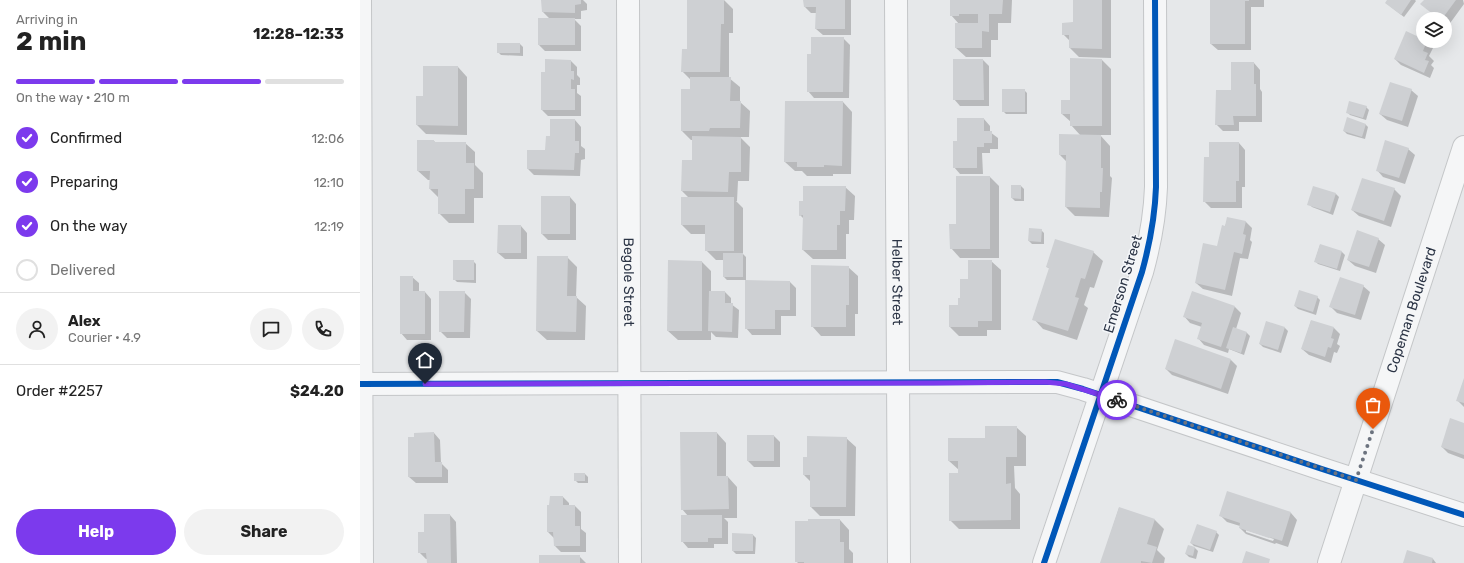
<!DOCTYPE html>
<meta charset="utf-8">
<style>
body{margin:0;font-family:Rubik,sans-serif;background:#f2f2f2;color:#222;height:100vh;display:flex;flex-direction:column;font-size:15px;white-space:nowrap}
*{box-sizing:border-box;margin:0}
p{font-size:13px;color:#767676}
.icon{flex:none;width:22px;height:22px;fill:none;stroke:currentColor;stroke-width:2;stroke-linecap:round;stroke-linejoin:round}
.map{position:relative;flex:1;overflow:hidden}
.sheet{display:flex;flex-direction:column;background:#fff;width:360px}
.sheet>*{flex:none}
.buttons{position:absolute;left:1056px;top:12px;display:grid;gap:8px}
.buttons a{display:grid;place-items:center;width:36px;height:36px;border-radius:50%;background:#fff;box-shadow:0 4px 16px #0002;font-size:20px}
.pin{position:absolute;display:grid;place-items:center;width:34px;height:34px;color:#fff;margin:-41px -17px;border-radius:50% 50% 50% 0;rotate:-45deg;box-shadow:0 0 4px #0007}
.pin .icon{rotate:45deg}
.courier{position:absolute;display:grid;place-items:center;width:40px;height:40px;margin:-20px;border:3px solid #7c3aed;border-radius:50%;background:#fff;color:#222;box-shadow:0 1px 5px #0007}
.overview em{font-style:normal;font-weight:700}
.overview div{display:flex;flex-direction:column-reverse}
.overview{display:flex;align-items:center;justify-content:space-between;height:68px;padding:0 16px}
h1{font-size:26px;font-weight:700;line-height:30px}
.bar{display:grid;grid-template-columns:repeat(4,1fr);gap:6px 4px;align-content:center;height:48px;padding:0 16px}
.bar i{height:5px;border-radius:3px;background:#e0e0e0}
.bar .on{background:#7c3aed}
.bar p{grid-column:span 4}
.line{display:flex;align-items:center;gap:10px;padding:0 16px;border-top:1px solid #e0e0e0}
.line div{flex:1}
.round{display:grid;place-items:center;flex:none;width:42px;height:42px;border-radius:21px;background:#f2f2f2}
ol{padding:0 16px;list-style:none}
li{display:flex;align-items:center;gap:12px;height:44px}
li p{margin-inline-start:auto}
li .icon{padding:4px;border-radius:50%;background:#7c3aed;color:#fff;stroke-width:4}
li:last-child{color:#767676}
li i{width:22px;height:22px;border:2px solid #e0e0e0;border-radius:50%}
.action{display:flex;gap:8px;margin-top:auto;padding:8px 16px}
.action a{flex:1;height:46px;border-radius:24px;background:#7c3aed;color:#fff;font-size:16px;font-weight:700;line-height:46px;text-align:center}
.action a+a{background:#f2f2f2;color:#222}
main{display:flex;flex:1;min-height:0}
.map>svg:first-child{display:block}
.shadow{fill:#0003;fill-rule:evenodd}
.building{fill:#ced0d3}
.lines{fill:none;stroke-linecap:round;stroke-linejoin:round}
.minor-casing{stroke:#c4c6c8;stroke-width:24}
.minor{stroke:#f5f6f7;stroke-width:22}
.cycleway-casing{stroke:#f4f6f9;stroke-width:8}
.cycleway{stroke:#0057b8;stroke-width:6}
.done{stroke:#6c737f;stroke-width:4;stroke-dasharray:0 7.2}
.route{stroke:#7c3aed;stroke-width:5}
.labels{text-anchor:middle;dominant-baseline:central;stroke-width:3;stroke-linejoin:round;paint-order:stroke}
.street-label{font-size:14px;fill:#2b3445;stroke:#f4f6f9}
</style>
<main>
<section class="sheet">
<div class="overview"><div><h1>2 min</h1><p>Arriving in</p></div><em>12:28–12:33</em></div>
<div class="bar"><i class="on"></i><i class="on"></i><i class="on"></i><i></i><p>On the way · 210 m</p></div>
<ol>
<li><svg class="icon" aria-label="check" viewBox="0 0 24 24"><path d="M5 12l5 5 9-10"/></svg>Confirmed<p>12:06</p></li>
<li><svg class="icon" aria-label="check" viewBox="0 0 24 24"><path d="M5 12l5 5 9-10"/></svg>Preparing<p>12:10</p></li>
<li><svg class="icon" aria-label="check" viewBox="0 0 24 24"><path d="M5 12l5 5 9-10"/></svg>On the way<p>12:19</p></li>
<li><i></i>Delivered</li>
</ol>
<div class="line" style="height:72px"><a class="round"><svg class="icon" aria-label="person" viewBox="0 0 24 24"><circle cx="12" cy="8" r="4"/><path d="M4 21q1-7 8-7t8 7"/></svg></a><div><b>Alex</b><p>Courier · 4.9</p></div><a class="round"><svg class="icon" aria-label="chat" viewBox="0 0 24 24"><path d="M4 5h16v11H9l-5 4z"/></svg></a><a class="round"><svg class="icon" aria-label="phone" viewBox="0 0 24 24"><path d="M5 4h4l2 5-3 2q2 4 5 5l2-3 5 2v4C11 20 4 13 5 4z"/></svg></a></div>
<div class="line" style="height:52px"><div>Order #2257</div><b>$24.20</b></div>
<div class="action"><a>Help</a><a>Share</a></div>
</section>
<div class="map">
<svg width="1104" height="563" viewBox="0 0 1104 563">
<rect width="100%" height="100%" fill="#e6e8ea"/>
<g class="shadow">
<polygon points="182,0 223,0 227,4 227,10 221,11 221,19 214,19 221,26 221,51 185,51 179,45 190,19 183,12"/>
<polygon points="328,0 364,0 373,9 373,33 369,33 369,78 380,87 380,102 390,111 389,137 380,137 390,147 389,181 378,181 377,201 376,201 383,208 383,254 386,257 386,280 367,280 364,277 364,260 356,260 346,250 346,234 331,234 322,225 329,198 322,191 333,161 333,140 331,140 322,131 331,90 331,80 322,71 328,50"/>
<polygon points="444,0 491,0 491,35 463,35 456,29 457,13 451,13 445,7"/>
<polygon points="591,0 652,0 651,23 638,23 638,40 631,40 631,57 606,57 596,48 599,24 591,15"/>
<polygon points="714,0 751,0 751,58 719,57 710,48 710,41 703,34 714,23"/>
<polygon points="851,0 904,0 904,7 891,7 891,50 858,50 851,44"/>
<polygon points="1028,0 1055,0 1056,1 1044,17 1026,3"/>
<polygon points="1065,0 1103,0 1104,4 1088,26 1085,24 1085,19 1079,19 1062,4"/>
<polygon points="483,38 490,45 489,98 454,98 448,91 452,56"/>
<polygon points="1063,40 1067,42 1073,48 1069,56 1074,61 1071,65 1074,68 1070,78 1041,65 1035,59"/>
<polygon points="160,44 163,47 163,56 141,55 138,52"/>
<polygon points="186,60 211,61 217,67 217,75 220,78 220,85 217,85 217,93 221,96 221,116 188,116 182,110 186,73"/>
<polygon points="594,60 623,60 629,66 629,106 600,106 594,99"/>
<polygon points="742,60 751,69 751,135 740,135 750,146 750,176 752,178 749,217 715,216 706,207 706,161 700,155 721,136 711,125 711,122 702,114"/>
<polygon points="894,63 900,70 900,89 902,92 902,122 879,122 879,131 863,131 856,124 872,91"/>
<polygon points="98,67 107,77 107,135 66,134 57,125 64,97"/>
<polygon points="664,90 667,93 667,114 646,114 643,111"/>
<polygon points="1051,90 1058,96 1048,127 1027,120 1020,114"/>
<polygon points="483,102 492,112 491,174 473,174 473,176 447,176 442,171 435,171 425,162"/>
<polygon points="1006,107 1009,110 1006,120 990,115 987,112"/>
<polygon points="624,119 630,126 630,132 638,138 638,149 630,149 630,153 622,153 623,174 600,174 594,167 598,142"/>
<polygon points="191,120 215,120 221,127 221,146 225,149 225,159 221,160 220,176 174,175 168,169 185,151 191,137"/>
<polygon points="1005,124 1008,127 1005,139 987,134 984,131"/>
<polygon points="74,141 76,143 105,143 115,152 115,165 123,173 123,198 114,198 114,223 89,223 79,213 79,198 70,189 71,180 68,180 58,171"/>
<polygon points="879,143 885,150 885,187 882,187 882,208 851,208 844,201 850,158"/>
<polygon points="1048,149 1055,155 1045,184 1023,177 1017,170"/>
<polygon points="630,177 639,186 639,258 600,258 591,248 597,225"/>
<polygon points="661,186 664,189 664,201 655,201 652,198"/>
<polygon points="485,187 495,196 494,220 489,220 489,234 486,234 486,259 453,259 443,250 444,219 440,215"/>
<polygon points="1034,189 1041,196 1031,227 999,216 992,210"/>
<polygon points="976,194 979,197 973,215 952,207 949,204"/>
<polygon points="182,197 210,197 216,204 216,240 188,240 182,234"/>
<polygon points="868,218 886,222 892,228 890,240 892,242 888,259 880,258 872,296 843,289 836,283 858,247"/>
<polygon points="161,226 167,233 167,259 145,259 138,253"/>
<polygon points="681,230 684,233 684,244 672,244 669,241"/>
<polygon points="1018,239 1025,245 1016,273 995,266 988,260"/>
<polygon points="960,245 982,252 985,255 980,271 958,264 955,261"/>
<polygon points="733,252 743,261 734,288 730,287 724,305 728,308 717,340 683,329 674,319 690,269 687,267"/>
<polygon points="207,257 217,267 216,297 226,306 225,340 187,340 177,331"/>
<polygon points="113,261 116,264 116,283 97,282 94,279"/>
<polygon points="631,261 641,270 641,330 627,330 627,336 599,336 590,327 609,280"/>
<polygon points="342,262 351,271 351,292 365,292 371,298 371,304 379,310 378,338 356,337 351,332 351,340 318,340 308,331"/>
<polygon points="488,267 498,276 498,314 495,314 495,336 461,336 452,326"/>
<polygon points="52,277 59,283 59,292 65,292 71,299 71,340 47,340 41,333"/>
<polygon points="430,282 436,288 436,316 421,316 421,335 392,335 386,328"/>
<polygon points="1003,286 1010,292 1001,320 977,313 970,306"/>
<polygon points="104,292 111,299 110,338 87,338 80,331"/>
<polygon points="957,297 960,300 956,315 938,309 935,306"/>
<polygon points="875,307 881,313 876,329 887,333 890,336 884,355 869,349 868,353 844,345 838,338 842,327 830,323 824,316"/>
<polygon points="951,321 974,328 980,334 977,344 980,346 977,353 974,352 971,363 949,355 942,349"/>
<polygon points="907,322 925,328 928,331 921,353 903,347 900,344"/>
<polygon points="871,360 877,366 868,394 812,375 806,369"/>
<polygon points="1104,380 1104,407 1097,400"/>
<polygon points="1104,424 1104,459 1088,453 1082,447"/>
<polygon points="656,427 666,436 666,466 654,466 655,488 660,494 660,529 599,529 590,520 599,474 599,470 589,461 589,439 626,439"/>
<polygon points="74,433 80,440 81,463 88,470 88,483 56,483 49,477"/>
<polygon points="357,433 366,443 366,477 368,477 377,487 377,518 364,518 368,522 368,544 354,544 354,548 328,548 322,541 328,516 322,509"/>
<polygon points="414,436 420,442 420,467 394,467 388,461"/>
<polygon points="486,438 496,447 495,516 460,516 451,507 451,482 444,475 448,458"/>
<polygon points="225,474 228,477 228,483 218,483 215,480"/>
<polygon points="203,497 209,503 209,506 215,506 221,512 221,529 226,533 226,552 201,552 195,546 194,538 188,532"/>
<polygon points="759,508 795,520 804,529 797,550 805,558 804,563 741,563"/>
<path d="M931 513 937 520 928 547 916 543 915 544 886 534 880 528V526L867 522 861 516ZM886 530 914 539 913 541 886 532Z"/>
<polygon points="90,515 96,522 97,563 68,563 68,559 66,559 59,552 65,533"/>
<polygon points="480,520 489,530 489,549 493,553 493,563 438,563 436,561"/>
<polygon points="856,532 859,535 853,552 834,546 831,543"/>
<polygon points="393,535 396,538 395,554 376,554 373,551"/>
<polygon points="829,546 835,548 838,551 836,559 829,557 826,554"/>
<polygon points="219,556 226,563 180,563"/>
<polygon points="1073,559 1076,563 1044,563"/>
</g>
<g class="building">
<polygon points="181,0 221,0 221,4 215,5 215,13 182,12"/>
<polygon points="327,0 364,0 364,24 361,24 360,72 321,72 322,49 327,49"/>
<polygon points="443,0 485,0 485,29 455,29 456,7 444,7"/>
<polygon points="590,0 643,0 642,14 629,14 629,32 622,31 622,48 595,48 595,23 618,23 618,14 599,14 599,16 590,16"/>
<polygon points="713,0 742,0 742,49 709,48 709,35 702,35 702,23 713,22"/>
<polygon points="850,0 889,0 889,1 885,1 885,44 850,44"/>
<polygon points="1027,0 1051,0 1041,15 1025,3"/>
<polygon points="1064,0 1096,0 1082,19 1079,19 1060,4"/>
<rect x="178" y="18" width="37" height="27"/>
<polygon points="1046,31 1063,39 1063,41 1067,41 1063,51 1068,53 1065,60 1069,61 1064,73 1034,59"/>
<polygon points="451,37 484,37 483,92 447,92 447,54 451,54"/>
<rect x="137" y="43" width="23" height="10"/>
<polygon points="710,58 742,59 742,126 710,126 710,114 701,114 701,100 710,100"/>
<polygon points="185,59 211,60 211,71 214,71 214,80 211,79 211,89 215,89 215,110 181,110 181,72 185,72"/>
<polygon points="593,59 623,59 624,100 593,100"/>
<polygon points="871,62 894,62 894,84 896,84 896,116 873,116 874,125 855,125 856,90 871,90"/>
<polygon points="63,66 98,66 98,126 56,125 56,96 63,96"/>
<polygon points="330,77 371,77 370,101 381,101 380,128 350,128 349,131 321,131 321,89 330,89"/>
<polygon points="1030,82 1052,89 1042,121 1019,114"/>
<rect x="642" y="89" width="23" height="23"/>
<polygon points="425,101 483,101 482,166 464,165 464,167 437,167 437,162 424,162"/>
<polygon points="989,101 1007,106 1003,118 986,113"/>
<polygon points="987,117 1006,124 1002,137 983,131"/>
<polygon points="597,118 624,118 624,131 632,131 632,143 624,143 624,147 617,147 617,168 593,168 593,141 597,141"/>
<polygon points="190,119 215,119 215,141 219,141 219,153 215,153 214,170 167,169 167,150 185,150 186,136 190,136"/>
<polygon points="699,134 741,135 741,168 743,168 742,192 740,192 740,208 705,207 706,155 699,155"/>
<polygon points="332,136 381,137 381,172 369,172 368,192 321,191 322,160 332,160"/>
<polygon points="57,140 74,140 74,142 106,142 106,163 114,163 114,189 105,189 105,214 78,214 78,189 69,189 70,171 57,171"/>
<polygon points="1025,140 1049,148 1039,178 1016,171"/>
<polygon points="849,142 879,142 879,181 876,181 876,202 843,202 844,157 849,157"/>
<polygon points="596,176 630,176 630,249 590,249 589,224 596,224"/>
<polygon points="1002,178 1035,188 1024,221 991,210"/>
<polygon points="651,185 661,185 661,199 651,198"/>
<polygon points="443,186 486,186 485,211 480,211 480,225 477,225 477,250 442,250 443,215 439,216 439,201 443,201"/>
<polygon points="953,186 976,193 970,212 947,205"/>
<rect x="181" y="196" width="29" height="38"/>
<polygon points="321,197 374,197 374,251 345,251 345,225 321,225"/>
<polygon points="867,217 886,221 883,234 886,235 882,254 874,252 865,290 835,283 843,243 857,246 862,225 865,226"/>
<polygon points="138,225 161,225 161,253 137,253"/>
<polygon points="669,228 682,229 681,242 668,241"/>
<polygon points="997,230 1019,238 1009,267 987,260"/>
<polygon points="695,239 734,251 725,279 721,278 715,297 719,298 708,331 672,320 689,268 686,267"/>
<polygon points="960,244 982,251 977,269 954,262"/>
<rect x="363" y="253" width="20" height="24"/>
<polygon points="177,256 208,256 207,296 217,296 216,332 176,331"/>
<rect x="93" y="260" width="21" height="20"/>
<polygon points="308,260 342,261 342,331 307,331"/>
<polygon points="608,260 632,260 632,321 618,321 618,327 589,327 589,305 598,305 598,298 600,298 600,279 608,279"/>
<polygon points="451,265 489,266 489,305 486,305 486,327 451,327"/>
<polygon points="40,276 53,276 53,291 65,291 65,334 40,334"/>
<polygon points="980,277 1004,285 995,315 969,307"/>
<polygon points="385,280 430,281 430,310 415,310 415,329 385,329"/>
<polygon points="939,290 958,296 953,312 934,306"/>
<polygon points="79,291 105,291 104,332 79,332"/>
<polygon points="349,291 365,291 365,303 373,303 372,332 348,331"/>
<polygon points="832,291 875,306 861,347 837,339 842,323 823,317"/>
<polygon points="951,320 974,327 971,338 974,339 971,348 968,347 965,357 941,349"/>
<polygon points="906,321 925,327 918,350 899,344"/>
<polygon points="873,327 887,332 881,353 866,348"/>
<polygon points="815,339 871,359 861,389 805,369"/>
<polygon points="1104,378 1104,403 1096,401"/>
<polygon points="1090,418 1104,423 1104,455 1081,447"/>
<polygon points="625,426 657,426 657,457 646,457 646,484 651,483 651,520 589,521 589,473 598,473 598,461 588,461 588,438 625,438"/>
<polygon points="74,432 75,462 82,462 82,477 48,477 48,437 54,437 54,433"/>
<polygon points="320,432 357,432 357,476 368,476 369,509 321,510"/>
<rect x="387" y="435" width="27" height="26"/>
<polygon points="447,436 487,437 486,507 450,507 450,475 443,475 443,457 447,457"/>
<rect x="214" y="473" width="11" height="8"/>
<polygon points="867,491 931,512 922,541 909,537 909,538 879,528 880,523 859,516"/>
<polygon points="190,496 203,496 203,505 215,505 215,526 220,526 220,546 194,546 193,532 187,532 187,505 189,505"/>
<polygon points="759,507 795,519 787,544 797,547 792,563 781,561 781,563 740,563"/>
<polygon points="64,514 90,514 91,563 67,563 66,553 58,553 58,532 64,532"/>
<polygon points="321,515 362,515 362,538 348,538 348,542 321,542"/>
<polygon points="448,519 480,519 480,542 484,542 484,563 444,563 444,562 435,562 435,521 448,521"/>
<polygon points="837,524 857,531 850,550 830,543"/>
<polygon points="372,533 393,534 393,551 372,551"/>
<polygon points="828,545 835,547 833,556 825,554"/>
<polygon points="1047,550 1073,558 1072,563 1043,563"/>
<polygon points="886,551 910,559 909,563 882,563"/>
<rect x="179" y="555" width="41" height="8"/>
</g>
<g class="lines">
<g class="minor-casing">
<g id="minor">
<polyline points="0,0 2,563"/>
<path id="s1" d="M268 0 270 563"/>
<path id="s2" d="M536 0 539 563"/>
<polyline points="0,384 697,382 723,389 962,469 1104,515"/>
<path d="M684 563 782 272C790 243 795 216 796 187L795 0"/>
<path id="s3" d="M969 563 1104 147"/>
</g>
</g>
<use href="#minor" class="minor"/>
<g class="cycleway-casing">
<g id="cycleway">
<polyline points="0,384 697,382 723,389 962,469 1104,515"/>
<path d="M684 563 782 272C790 243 795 216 796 187L795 0"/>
</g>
</g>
<use href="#cycleway" class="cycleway"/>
</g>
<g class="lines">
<polyline class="done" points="757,400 996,480 1013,429"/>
<polyline class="route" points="65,384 574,383 685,382 706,384 757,400"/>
</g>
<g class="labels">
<g class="street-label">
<text stroke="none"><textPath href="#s1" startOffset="282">Begole Street</textPath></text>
<text stroke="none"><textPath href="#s2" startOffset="282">Helber Street</textPath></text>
<text transform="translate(763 284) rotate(-73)">Emerson Street</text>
<text stroke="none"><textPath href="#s3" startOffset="266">Copeman Boulevard</textPath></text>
</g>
</g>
</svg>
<div class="buttons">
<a><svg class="icon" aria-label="layers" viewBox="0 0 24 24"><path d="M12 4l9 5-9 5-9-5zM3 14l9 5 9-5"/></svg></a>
</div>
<div class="pin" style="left:1013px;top:429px;background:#ea580c"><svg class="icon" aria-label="bag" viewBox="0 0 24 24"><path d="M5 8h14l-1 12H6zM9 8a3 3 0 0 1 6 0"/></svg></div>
<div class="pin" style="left:65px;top:384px;background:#1f2937"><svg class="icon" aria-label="home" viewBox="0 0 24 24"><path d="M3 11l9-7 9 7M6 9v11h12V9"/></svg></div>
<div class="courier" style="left:757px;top:400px"><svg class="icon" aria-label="bike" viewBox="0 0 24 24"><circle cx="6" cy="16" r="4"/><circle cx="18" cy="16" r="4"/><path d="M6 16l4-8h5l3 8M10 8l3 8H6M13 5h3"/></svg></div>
</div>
</main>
